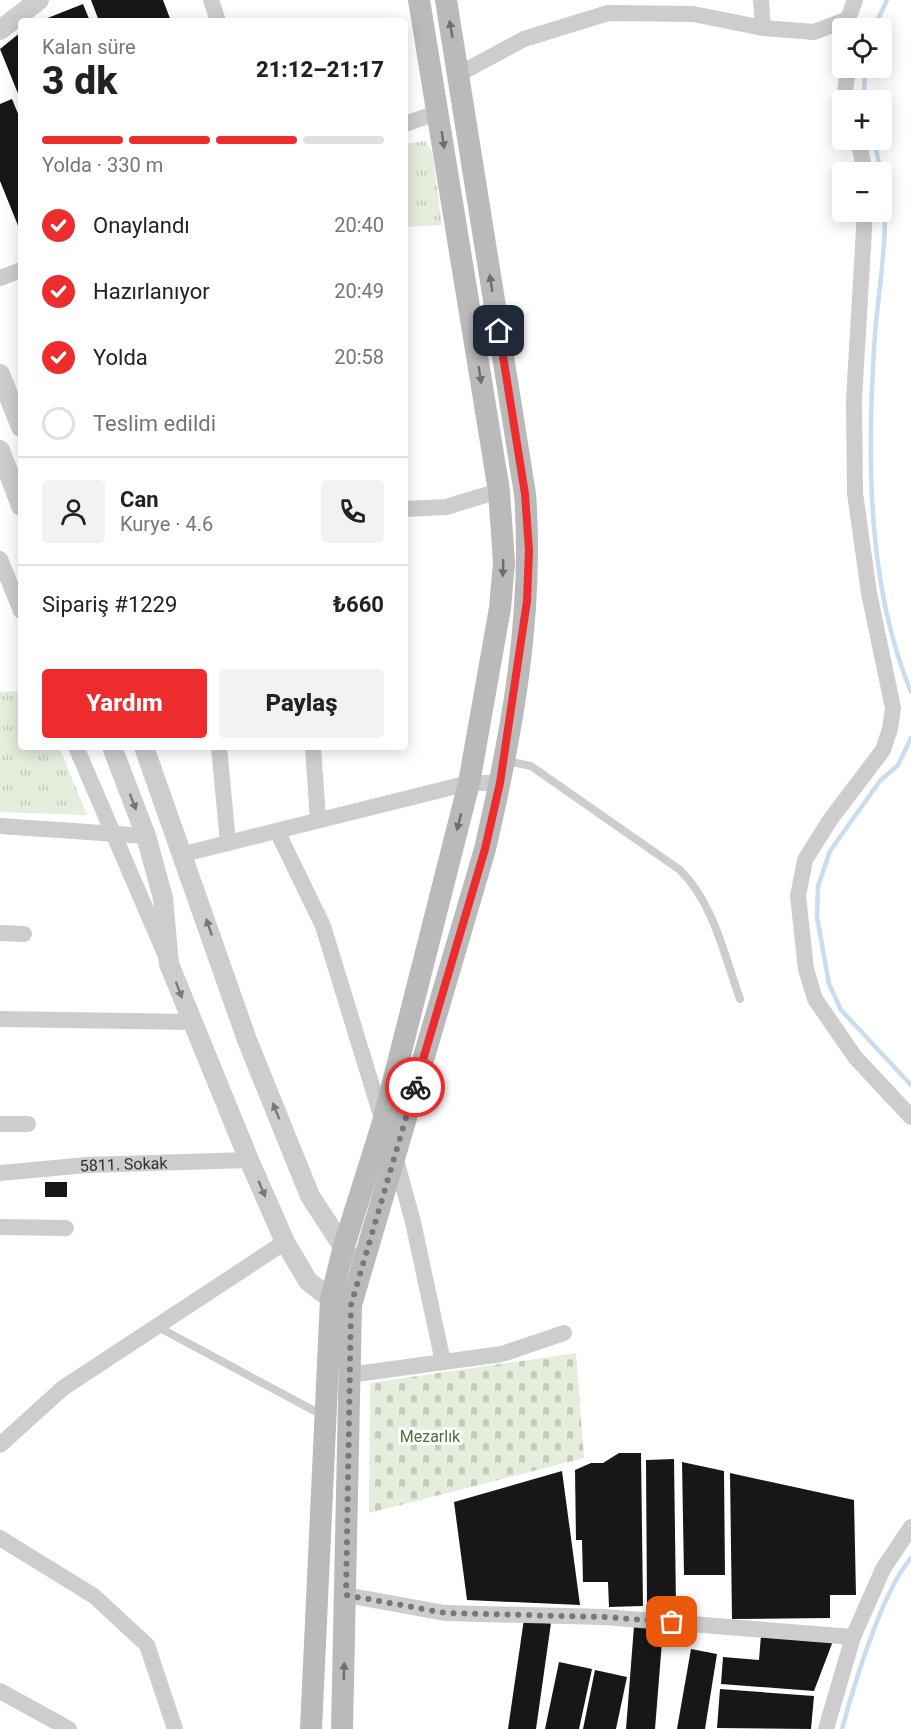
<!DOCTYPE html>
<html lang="tr">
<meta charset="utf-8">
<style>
body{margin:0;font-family:Roboto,sans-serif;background:#f2f2f2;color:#222;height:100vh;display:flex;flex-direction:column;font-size:22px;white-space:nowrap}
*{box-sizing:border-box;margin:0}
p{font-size:20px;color:#767676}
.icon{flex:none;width:33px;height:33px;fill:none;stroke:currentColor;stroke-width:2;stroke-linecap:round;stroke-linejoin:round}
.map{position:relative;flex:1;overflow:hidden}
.panel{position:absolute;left:18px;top:18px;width:390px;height:732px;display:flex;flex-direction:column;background:#fff;border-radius:6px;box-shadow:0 3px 15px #0003}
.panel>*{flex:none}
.buttons{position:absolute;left:832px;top:18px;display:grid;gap:12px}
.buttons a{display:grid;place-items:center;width:60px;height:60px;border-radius:6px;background:#fff;box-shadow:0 3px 15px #0003;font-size:30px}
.pin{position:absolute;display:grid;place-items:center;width:51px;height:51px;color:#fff;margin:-26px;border-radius:12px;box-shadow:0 3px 9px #0006}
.courier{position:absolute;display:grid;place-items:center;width:60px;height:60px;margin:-30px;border:4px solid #ed2c2e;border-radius:50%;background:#fff;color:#222;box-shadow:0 2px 8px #0007}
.headline em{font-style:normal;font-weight:800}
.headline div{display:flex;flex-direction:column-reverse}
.headline{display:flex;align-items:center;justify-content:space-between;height:102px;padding:0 24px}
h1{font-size:39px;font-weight:800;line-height:45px}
.bar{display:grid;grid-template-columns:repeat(4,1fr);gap:9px 6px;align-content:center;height:72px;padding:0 24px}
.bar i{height:8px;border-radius:4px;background:#e0e0e0}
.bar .active{background:#ed2c2e}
.bar p{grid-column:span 4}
.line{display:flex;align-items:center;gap:15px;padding:0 24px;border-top:2px solid #e0e0e0}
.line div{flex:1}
.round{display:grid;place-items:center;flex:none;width:63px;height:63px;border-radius:6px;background:#f2f2f2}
ol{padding:0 24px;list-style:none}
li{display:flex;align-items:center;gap:18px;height:66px}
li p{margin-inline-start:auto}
li .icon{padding:6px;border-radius:50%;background:#ed2c2e;color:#fff;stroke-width:4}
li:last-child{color:#767676}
li i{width:33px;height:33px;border:3px solid #e0e0e0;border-radius:50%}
.button{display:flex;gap:12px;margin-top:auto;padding:12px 24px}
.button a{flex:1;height:69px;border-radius:6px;background:#ed2c2e;color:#fff;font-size:24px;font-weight:800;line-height:69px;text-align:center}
.button a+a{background:#f2f2f2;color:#222}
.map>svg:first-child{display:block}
.grass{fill:url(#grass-tufts)}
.cemetery{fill:url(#cemetery-stones)}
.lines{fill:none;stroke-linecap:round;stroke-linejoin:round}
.stream{stroke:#c9ddee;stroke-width:4.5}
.building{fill:#171717}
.service{stroke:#cdcdcd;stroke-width:8}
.minor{stroke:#cdcdcd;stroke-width:16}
.tertiary{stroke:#cdcdcd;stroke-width:20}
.secondary{stroke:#bababa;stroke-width:22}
.oneway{fill:#6e6e6e}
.oneway2{fill:#777}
.done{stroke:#787878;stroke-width:6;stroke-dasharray:0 10.8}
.route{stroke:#ed2c2e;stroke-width:8}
.labels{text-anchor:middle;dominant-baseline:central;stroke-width:6;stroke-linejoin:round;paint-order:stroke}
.street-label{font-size:16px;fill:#303030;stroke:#fff}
.park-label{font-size:16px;fill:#4f6e3b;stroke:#fff}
</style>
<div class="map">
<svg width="911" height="1729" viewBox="0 0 911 1729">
<defs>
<pattern id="grass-tufts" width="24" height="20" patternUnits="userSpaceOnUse" patternTransform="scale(1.5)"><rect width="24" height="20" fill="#e5eddd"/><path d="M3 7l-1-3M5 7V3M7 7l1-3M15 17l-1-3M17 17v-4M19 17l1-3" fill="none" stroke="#c5ccbe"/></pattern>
<pattern id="cemetery-stones" width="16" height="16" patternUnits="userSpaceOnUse" patternTransform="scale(1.5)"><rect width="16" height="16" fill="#e5eddd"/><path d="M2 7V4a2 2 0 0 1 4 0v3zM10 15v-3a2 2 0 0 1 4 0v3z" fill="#c5ccbe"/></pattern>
</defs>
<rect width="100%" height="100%" fill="#fff"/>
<g class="grass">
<polygon points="425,141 432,152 442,225 405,227 405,144"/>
<polygon points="21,691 21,747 59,747 87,815 0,812 0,692"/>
</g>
<polygon class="cemetery" points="576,1353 584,1458 369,1513 370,1383"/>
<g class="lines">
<g class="stream">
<polyline points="874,28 887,0"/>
<polyline points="864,100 865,68"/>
<polyline points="874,140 881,172"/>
<path d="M882 180C890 229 879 284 875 334 867 449 866 584 911 692"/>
<polyline points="911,738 898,765 880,781 830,851 818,886 817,917 829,984 841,1010 911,1085"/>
<path d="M842 1729C854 1685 882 1591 911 1558"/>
</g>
</g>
<g class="building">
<polygon points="91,0 163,0 171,21 99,21"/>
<polygon points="83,4 90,21 40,21"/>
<polygon points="21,32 21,101 0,49"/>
<polygon points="12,99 21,121 21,233 0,181 0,104"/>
<rect x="45" y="1182" width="22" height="15"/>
<polygon points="619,1453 641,1453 643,1606 609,1607 608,1582 583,1582 582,1540 576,1540 575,1470 591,1463 603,1463"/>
<polygon points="674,1459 676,1606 647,1606 646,1460"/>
<polygon points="682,1462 724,1471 725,1575 684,1575"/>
<polygon points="562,1471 580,1605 467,1600 454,1502"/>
<polygon points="730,1473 854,1500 856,1595 830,1595 830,1618 732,1619"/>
<polygon points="524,1619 551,1623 536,1729 508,1729"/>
<polygon points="634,1626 663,1629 655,1729 626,1729"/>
<polygon points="761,1635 833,1641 814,1691 721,1684 723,1657 759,1660"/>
<polygon points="691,1649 717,1654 705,1729 677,1729"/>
<polygon points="559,1662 592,1669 579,1729 545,1729"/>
<polygon points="595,1670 627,1677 616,1729 583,1729"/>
<polygon points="720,1689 814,1696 811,1729 717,1728"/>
</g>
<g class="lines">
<g class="service">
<path d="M506 761 531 766 680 870C714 904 724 955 740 999"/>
<polyline points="158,1327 324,1416"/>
</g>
<g class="minor">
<polyline points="211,0 218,21"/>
<polyline points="761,0 763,28"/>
<polyline points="459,74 524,39 608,13 693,14 763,28 814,32 848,19 855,0"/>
<polyline points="847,100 845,92 848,68"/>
<polyline points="405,124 439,112"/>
<polyline points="858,140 865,172"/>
<polyline points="865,212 854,400 855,493 869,593 893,708 890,729 883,750 830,820 805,860 798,896 806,969 815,999 855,1057 911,1117"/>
<polyline points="0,278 21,270"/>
<polyline points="405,509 446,507 499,491"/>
<polyline points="0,559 21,611"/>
<polyline points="76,747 166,956"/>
<polyline points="219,747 228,843"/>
<polyline points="313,747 318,820"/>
<polyline points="0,826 146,836"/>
<polyline points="277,831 323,926 383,1122"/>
<polyline points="184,854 469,783 500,783"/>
<polyline points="0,933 24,934"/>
<polyline points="0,1019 192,1022"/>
<polyline points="0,1124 28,1124"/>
<polyline points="395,1156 413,1222 443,1362"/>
<path id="s1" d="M0 1173 87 1165 249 1160"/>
<polyline points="0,1227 66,1228"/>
<polyline points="349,1375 502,1354 564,1333"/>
<polyline points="0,1445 63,1388 285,1242"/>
<polyline points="0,1538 94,1596 147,1645 175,1729"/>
<polyline points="346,1595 445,1613 604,1617 853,1637"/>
<polyline points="0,1691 69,1729"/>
<polyline points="826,1729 853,1637 883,1569 911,1527"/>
</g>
<g class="tertiary">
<polyline points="0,30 39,0"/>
<polyline points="0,374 21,427"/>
<polyline points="0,450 21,506"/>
<polyline points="112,747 146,836 163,898 169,964 249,1160 285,1242 308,1281 331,1299 344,1303"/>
<polyline points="144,747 247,1040 310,1196 349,1256"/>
</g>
<g class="secondary">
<polyline points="311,1729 331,1299 344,1246 383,1122 469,783 500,608 504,563 499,491 419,0"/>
<path d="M342 1729 351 1305 485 849C512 733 534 613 525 494L446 0"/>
</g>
</g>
<defs><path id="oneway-solid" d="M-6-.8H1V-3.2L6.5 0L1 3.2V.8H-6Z" transform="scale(1.5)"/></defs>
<g class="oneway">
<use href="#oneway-solid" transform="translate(451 29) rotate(-100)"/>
<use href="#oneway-solid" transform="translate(443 140) rotate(81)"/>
<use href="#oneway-solid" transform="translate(491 283) rotate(-99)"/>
<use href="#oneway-solid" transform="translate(480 375) rotate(81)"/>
<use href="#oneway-solid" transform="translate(503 568) rotate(92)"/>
<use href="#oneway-solid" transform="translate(459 822) rotate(104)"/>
<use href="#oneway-solid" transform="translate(344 1671) rotate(-88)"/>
</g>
<g class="oneway2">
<use href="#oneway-solid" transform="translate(133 802) rotate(69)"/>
<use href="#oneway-solid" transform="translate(209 927) rotate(-109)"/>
<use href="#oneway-solid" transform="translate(179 990) rotate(69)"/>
<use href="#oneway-solid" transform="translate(276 1111) rotate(-112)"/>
<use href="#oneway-solid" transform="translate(262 1189) rotate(67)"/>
</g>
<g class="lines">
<polyline class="done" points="415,1087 351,1305 346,1595 445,1613 604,1617 672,1622"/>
<polyline class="route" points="415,1087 485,849 500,783 527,601 529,550 525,494 499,331"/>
</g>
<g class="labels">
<g class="street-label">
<text stroke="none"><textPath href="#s1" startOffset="124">5811. Sokak</textPath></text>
</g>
<g class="park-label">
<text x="430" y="1436">Mezarlık</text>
</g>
</g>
</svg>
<div class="buttons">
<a><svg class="icon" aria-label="locate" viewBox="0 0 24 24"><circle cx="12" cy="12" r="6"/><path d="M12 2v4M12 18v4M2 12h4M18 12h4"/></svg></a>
<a>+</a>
<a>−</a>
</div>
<div class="pin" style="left:672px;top:1622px;background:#ea580c"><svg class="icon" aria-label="bag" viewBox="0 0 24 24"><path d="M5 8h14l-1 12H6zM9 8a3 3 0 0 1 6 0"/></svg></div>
<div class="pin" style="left:499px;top:331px;background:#1f2937"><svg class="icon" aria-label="home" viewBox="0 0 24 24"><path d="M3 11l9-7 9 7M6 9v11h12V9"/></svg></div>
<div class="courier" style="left:415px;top:1087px"><svg class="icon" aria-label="bike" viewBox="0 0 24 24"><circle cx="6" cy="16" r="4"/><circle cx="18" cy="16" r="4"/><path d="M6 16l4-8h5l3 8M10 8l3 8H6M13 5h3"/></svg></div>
<section class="panel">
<div class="headline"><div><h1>3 dk</h1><p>Kalan süre</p></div><em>21:12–21:17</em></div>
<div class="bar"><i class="active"></i><i class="active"></i><i class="active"></i><i></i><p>Yolda · 330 m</p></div>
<ol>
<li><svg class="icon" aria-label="check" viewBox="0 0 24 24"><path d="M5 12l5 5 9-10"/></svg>Onaylandı<p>20:40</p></li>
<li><svg class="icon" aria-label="check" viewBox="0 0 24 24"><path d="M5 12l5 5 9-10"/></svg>Hazırlanıyor<p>20:49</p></li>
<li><svg class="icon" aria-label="check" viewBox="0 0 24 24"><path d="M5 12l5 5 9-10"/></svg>Yolda<p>20:58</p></li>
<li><i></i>Teslim edildi</li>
</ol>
<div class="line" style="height:108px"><a class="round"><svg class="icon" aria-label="person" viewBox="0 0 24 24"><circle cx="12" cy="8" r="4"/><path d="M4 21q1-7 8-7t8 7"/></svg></a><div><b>Can</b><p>Kurye · 4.6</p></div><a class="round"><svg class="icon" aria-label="phone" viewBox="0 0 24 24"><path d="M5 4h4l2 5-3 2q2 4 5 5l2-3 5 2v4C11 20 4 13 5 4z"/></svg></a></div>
<div class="line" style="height:78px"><div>Sipariş #1229</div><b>₺660</b></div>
<div class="button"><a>Yardım</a><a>Paylaş</a></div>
</section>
</div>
